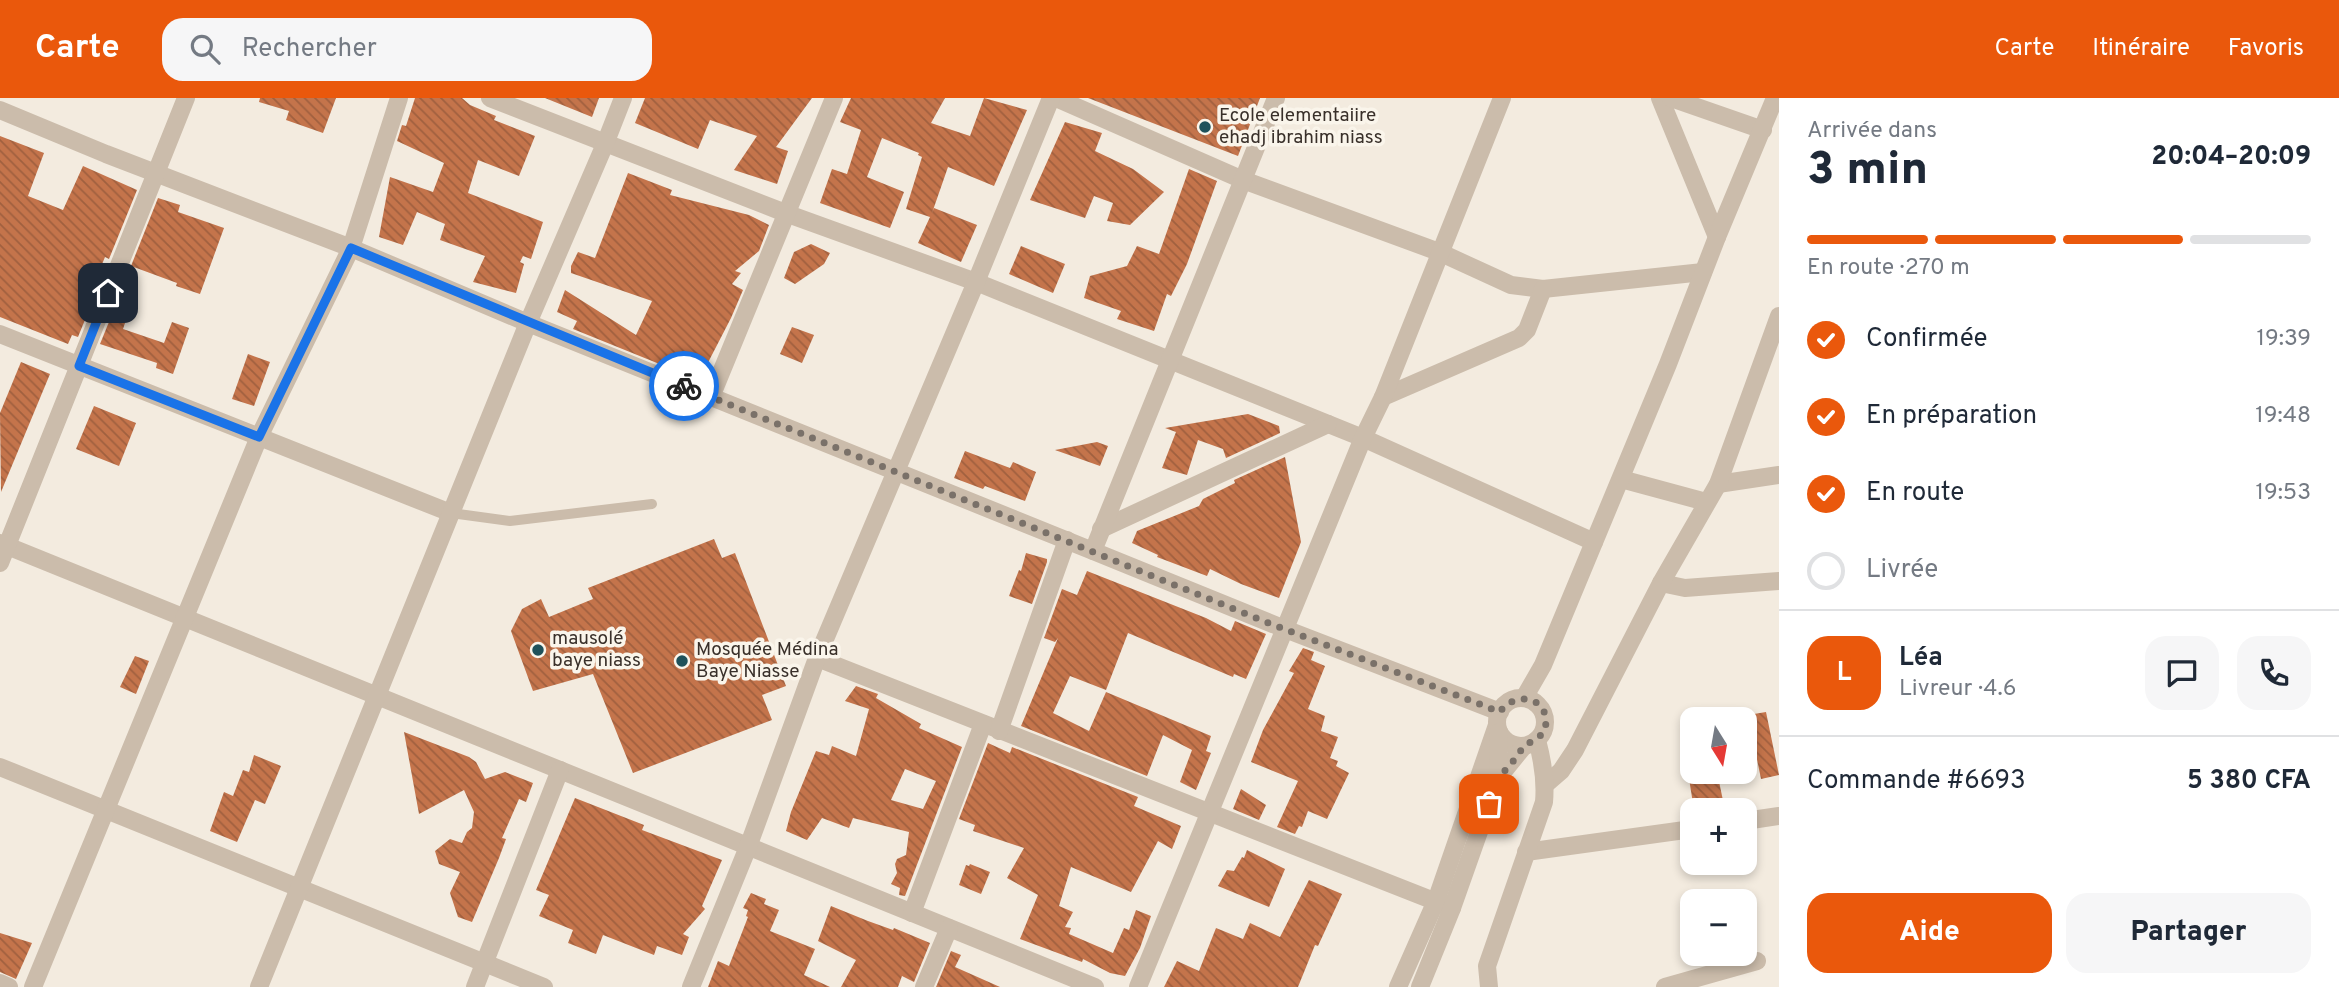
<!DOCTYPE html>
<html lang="fr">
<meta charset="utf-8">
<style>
body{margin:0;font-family:Overpass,sans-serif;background:#f6f6f7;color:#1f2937;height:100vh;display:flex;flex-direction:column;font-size:26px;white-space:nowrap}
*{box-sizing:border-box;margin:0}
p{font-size:23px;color:#747a83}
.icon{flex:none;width:38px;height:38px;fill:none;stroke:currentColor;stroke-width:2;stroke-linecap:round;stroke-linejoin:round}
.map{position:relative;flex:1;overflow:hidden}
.drawer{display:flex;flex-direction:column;background:#fff;width:560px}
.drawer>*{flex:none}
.needle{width:46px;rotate:169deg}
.fabs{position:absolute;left:1680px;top:609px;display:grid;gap:14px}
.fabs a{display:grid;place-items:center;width:77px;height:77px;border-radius:14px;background:#fff;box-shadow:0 4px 10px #0003;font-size:35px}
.pin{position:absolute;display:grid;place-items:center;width:60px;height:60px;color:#fff;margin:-30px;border-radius:14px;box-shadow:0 4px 10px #0006}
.courier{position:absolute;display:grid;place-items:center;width:70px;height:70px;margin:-35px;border:5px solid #1a73e8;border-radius:50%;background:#fff;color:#222;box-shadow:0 2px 9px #0007}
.summary em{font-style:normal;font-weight:800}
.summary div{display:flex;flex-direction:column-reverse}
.summary{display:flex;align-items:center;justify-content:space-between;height:119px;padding:0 28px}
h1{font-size:46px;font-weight:800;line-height:52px}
.bar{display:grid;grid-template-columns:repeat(4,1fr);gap:10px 7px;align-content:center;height:84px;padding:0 28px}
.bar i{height:9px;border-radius:5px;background:#e0e1e3}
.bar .current{background:#ea580c}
.bar p{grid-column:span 4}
.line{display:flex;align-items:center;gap:18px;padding:0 28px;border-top:2px solid #e0e1e3}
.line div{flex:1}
.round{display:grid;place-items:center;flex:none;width:74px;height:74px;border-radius:21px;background:#f6f6f7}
ol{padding:0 28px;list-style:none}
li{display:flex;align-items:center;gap:21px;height:77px}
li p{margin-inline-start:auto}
li .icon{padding:7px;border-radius:50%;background:#ea580c;color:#fff;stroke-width:4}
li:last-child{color:#747a83}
li i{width:38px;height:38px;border:4px solid #e0e1e3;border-radius:50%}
.action{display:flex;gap:14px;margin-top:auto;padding:14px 28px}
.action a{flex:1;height:80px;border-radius:21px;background:#ea580c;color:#fff;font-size:28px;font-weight:800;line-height:80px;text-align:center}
.action a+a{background:#f6f6f7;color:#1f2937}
header{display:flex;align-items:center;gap:42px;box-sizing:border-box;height:98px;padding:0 35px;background:#ea580c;color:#fff}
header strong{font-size:33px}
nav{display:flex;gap:38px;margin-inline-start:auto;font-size:24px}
.search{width:490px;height:63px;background:#f6f6f7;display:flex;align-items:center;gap:18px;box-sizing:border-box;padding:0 24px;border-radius:21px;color:#747a83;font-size:26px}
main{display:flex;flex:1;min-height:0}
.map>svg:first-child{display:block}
.building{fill:url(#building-back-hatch);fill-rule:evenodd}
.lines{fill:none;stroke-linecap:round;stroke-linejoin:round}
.service{stroke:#cbbcab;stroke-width:10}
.minor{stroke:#cbbcab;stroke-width:18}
.tertiary{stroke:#cbbcab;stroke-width:18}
.done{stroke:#7a7169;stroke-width:7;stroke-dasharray:0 12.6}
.route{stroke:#1a73e8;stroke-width:9}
.poi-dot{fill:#1f515a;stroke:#faf5eb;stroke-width:2.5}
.labels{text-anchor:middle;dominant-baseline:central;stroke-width:7;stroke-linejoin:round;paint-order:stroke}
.poi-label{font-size:19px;fill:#39302a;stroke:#faf5eb;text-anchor:start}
</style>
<header>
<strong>Carte</strong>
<div class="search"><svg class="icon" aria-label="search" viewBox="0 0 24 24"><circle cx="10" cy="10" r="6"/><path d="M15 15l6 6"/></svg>Rechercher</div>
<nav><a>Carte</a><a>Itinéraire</a><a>Favoris</a></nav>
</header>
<main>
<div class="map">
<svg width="1779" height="889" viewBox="0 0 1779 889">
<defs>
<pattern id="building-back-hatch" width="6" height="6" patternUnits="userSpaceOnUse" patternTransform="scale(1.75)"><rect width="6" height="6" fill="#c4744b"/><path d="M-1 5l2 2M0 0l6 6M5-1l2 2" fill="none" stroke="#a0603f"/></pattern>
</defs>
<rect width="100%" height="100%" fill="#f3ebdf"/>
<g class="building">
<polygon points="260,0 336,0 323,35 286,22 289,13 259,4"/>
<polygon points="415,0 462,0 470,7 496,18 494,22 535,38 519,78 478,62 468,95 543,124 531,161 523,158 520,164 524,166 516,195 473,184 485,158 440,142 445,126 417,114 403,147 379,139 390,79 433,94 444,65 397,43 402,27 406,28"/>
<polygon points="545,0 599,0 592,19"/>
<polygon points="645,0 812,0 776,49 788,53 777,86 734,72 757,38 710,22 698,51 635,25"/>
<polygon points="851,0 945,0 931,25 970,38 984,0 1027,12 994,88 948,69 932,115 934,110 977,127 961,164 918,145 930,119 906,111 922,59 918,57 919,55 882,40 867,79 904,94 890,130 820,105 832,71 847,76 861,32 840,24"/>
<polygon points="1088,0 1260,0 1238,58"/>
<polygon points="1065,24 1102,35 1095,53 1133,71 1164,94 1130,127 1107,123 1113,105 1094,98 1085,120 1030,102"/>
<polygon points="0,38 44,55 28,98 63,112 83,68 137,92 109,161 105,159 86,205 91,207 78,239 72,237 68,246 0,219"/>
<polygon points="1189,71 1217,83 1187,166 1171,198 1167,196 1154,233 1117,221 1121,213 1084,200 1090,178 1127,168 1137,148 1159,156"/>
<polygon points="628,75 672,92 670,97 749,117 769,127 759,153 735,173 741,175 732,186 743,192 731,220 699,282 573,231 577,223 557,214 565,192 636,237 652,203 571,175 571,168 578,154 595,160"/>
<polygon points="158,100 180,107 178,114 224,130 200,196 176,188 177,185 131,168"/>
<polygon points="811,146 830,155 824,166 795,186 784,180 794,154"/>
<polygon points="1021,148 1065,166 1053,195 1009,176"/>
<polygon points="113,214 127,219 123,231 164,245 172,224 189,230 173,276 156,270 157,265 100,246"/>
<polygon points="792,229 814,237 802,265 780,256"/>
<polygon points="248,256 270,264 254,308 232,301"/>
<polygon points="21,264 50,276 1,394 0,315"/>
<polygon points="94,308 136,325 119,368 76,351"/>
<polygon points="1248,316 1279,328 1280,335 1226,360 1223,351 1198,342 1187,377 1162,370 1176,334 1165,330"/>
<polygon points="1097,344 1108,348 1100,368 1055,352"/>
<polygon points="965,353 1010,370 1013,364 1036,374 1025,403 985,388 983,391 954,380"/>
<polygon points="1285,359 1301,444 1279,500 1241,486 1210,471 1207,478 1157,459 1158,457 1132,445 1137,433 1199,408 1203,401 1235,385 1234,382"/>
<polygon points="714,441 722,460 735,455 786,588 762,597 772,622 633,675 593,576 533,593 511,533 522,511 541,501 549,519 593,501 588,490"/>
<polygon points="1026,455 1047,461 1047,464 1032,506 1009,498 1019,472 1021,473"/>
<polygon points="1087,473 1206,520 1231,533 1235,523 1266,536 1246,581 1234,576 1233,579 1128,535 1106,592 1070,578 1053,615 1089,633 1106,594 1211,638 1206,653 1211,655 1196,692 1180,684 1192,652 1163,637 1147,678 1021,628 1058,540 1055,544 1044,540 1062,491 1077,497"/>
<polygon points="1303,550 1314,554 1311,562 1325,568 1308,611 1325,618 1321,633 1338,639 1330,660 1338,663 1336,668 1349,675 1327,721 1308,713 1302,729 1299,728 1295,736 1277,729 1298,683 1251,664 1263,632 1294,575 1289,573"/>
<polygon points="135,558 149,563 136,596 120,589"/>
<path d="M856 588 878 596 876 600 921 626 919 630 962 649 905 798 899 797 900 790 891 786 897 775 895 766 897 761 906 757 909 734 853 720 849 730 822 720 807 742 786 733 791 714 816 653 829 657 832 648 856 658 869 611 845 603ZM905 671 936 683 923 711 891 702Z"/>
<polygon points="1766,614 1779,677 1761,681 1748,617"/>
<polygon points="404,634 469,659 476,664 485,681 505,674 533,685 526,704 519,701 502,740 506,741 499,760 472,824 458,819 450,795 460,774 439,766 435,753 450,741 462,745 467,734 472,730 474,714 464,692 419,716"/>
<polygon points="988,645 1010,655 1012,649 1138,699 1134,708 1181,728 1172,751 1158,743 1131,794 1071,769 1059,808 1073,814 1065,829 1071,830 1069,836 1113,855 1124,830 1129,832 1136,812 1151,818 1140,850 1125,878 1110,875 1083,861 1082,864 1020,841 1038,797 1007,780 1024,750 973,733 975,727 959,721"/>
<polygon points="254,657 281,668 265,706 255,702 237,744 210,733 224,694 233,698 243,672 249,674"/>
<polygon points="1688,674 1717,674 1725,712 1694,712"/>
<polygon points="1241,691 1266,707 1259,722 1233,711"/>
<polygon points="575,700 644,727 642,732 722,762 702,808 705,811 683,836 689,839 682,857 657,848 654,857 603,837 596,856 568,845 573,832 539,818 549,797 536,792"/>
<polygon points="1247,752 1285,771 1269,809 1218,788 1227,772 1234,773 1242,759 1244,760"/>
<polygon points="970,766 990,774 981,796 959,787 966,767 969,768"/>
<polygon points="1309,782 1342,796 1318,848 1315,847 1298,889 1164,889 1177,863 1199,873 1216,830 1243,841 1250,825 1280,839"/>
<polygon points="751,795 766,801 764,806 779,812 770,833 815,851 804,877 830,889 708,889 718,863 729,868 748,819 746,818 748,812 743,810"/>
<polygon points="831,808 868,823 893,832 894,830 930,845 914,884 902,878 898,889 841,889 856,862 818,843"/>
<polygon points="0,835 32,845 16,881 0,874"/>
<polygon points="951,853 961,857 955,869 1000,889 936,889"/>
</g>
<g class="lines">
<polyline class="service" points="451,415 510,423 652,406"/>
<g class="minor">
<polyline points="490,0 788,116 976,184 1363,340 1594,444"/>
<polyline points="1056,0 1243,82 1439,154 1511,187 1543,191 1703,174"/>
<polyline points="1660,0 1717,139"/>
<polyline points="1671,0 1763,32"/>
<polyline points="0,12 106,56 351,150 528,225 1093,453"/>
<polyline points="0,236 451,415"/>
<polyline points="711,299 834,0"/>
<polyline points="1383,299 1519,240 1527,232 1543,191"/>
<polyline points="1621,381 1706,404"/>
<polyline points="1718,386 1779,377"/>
<polyline points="1101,431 1328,326"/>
<polyline points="0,445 1095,889"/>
<polyline points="0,465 186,0"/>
<polyline points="1661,485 1685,490 1779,483"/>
<polyline points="817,560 1452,810"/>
<polyline points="999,633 1067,442"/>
<polyline points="0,669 544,889"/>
<polyline points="1546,686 1561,673 1575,652 1661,485 1718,386 1779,218"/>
<polyline points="1745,723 1779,718"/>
<polyline points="1526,754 1692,731"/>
<polyline points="912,815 983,626"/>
<polyline points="0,885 9,889"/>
<polyline points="33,889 259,339 351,150 399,0"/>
<polyline points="259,889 528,225 605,46 623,0"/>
<polyline points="475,889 560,672"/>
<polyline points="691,889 748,749 817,560 976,184 1051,0"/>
<polyline points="924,889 949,830"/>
<polyline points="1138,889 1363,340 1383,299 1502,0"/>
<polyline points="1398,889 1436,803 1497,627"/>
<polyline points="1665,889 1757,863"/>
</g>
<g class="tertiary">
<polyline points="1276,0 1093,453 1285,531 1500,614"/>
<polyline points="1524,600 1543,567 1668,266 1717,139 1775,0"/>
<circle cx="1521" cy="624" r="24"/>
<polyline points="1498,680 1524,648"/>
<polyline points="1420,889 1452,810 1498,680 1499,634"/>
<path d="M1489 889 1487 868 1544 704C1546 682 1543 664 1537 642"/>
</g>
</g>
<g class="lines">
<path class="done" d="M684 288 1261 522 1500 614C1513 594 1546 597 1546 624 1545 642 1530 641 1522 651 1518 656 1514 663 1509 668 1506 672 1501 676 1498 680 1494 687 1492 698 1489 706"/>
<polyline class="route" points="108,195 79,268 259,339 351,150 684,288"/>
</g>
<g class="poi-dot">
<circle cx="1205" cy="29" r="7"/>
<circle cx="538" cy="552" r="7"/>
<circle cx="682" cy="563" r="7"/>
</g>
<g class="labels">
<g class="poi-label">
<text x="1219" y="18">Ecole elementaiire<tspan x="1219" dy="22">ehadj ibrahim niass</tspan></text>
<text x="552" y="541">mausolé<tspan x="552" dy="22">baye niass</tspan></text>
<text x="696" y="552">Mosquée Médina<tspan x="696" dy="22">Baye Niasse</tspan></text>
</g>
</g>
</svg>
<div class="fabs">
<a><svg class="needle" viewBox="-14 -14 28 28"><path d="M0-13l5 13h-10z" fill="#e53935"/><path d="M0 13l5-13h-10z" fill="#747a83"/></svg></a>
<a>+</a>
<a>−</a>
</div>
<div class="pin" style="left:1489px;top:706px;background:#ea580c"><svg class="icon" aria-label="bag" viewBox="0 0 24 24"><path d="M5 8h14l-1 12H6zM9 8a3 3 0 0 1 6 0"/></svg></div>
<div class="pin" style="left:108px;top:195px;background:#1f2937"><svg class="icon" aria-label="home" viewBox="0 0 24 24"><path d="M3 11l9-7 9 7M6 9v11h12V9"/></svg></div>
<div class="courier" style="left:684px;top:288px"><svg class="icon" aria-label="bike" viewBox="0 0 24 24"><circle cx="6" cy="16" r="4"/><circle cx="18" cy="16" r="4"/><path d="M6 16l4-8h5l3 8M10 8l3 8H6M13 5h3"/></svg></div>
</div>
<section class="drawer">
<div class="summary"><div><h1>3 min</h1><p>Arrivée dans</p></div><em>20:04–20:09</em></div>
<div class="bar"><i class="current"></i><i class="current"></i><i class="current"></i><i></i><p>En route · 270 m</p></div>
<ol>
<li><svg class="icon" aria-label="check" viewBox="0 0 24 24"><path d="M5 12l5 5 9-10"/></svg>Confirmée<p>19:39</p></li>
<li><svg class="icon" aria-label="check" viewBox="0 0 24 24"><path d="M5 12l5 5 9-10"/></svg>En préparation<p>19:48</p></li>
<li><svg class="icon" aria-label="check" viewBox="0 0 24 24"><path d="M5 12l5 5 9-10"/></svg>En route<p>19:53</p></li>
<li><i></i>Livrée</li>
</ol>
<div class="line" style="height:126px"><b class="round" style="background:#ea580c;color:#fff">L</b><div><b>Léa</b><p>Livreur · 4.6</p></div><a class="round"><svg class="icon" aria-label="chat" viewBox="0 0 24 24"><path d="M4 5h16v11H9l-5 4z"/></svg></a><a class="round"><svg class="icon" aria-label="phone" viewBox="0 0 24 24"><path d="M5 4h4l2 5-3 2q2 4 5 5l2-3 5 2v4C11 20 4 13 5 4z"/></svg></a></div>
<div class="line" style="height:91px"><div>Commande #6693</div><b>5 380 CFA</b></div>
<div class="action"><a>Aide</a><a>Partager</a></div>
</section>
</main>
